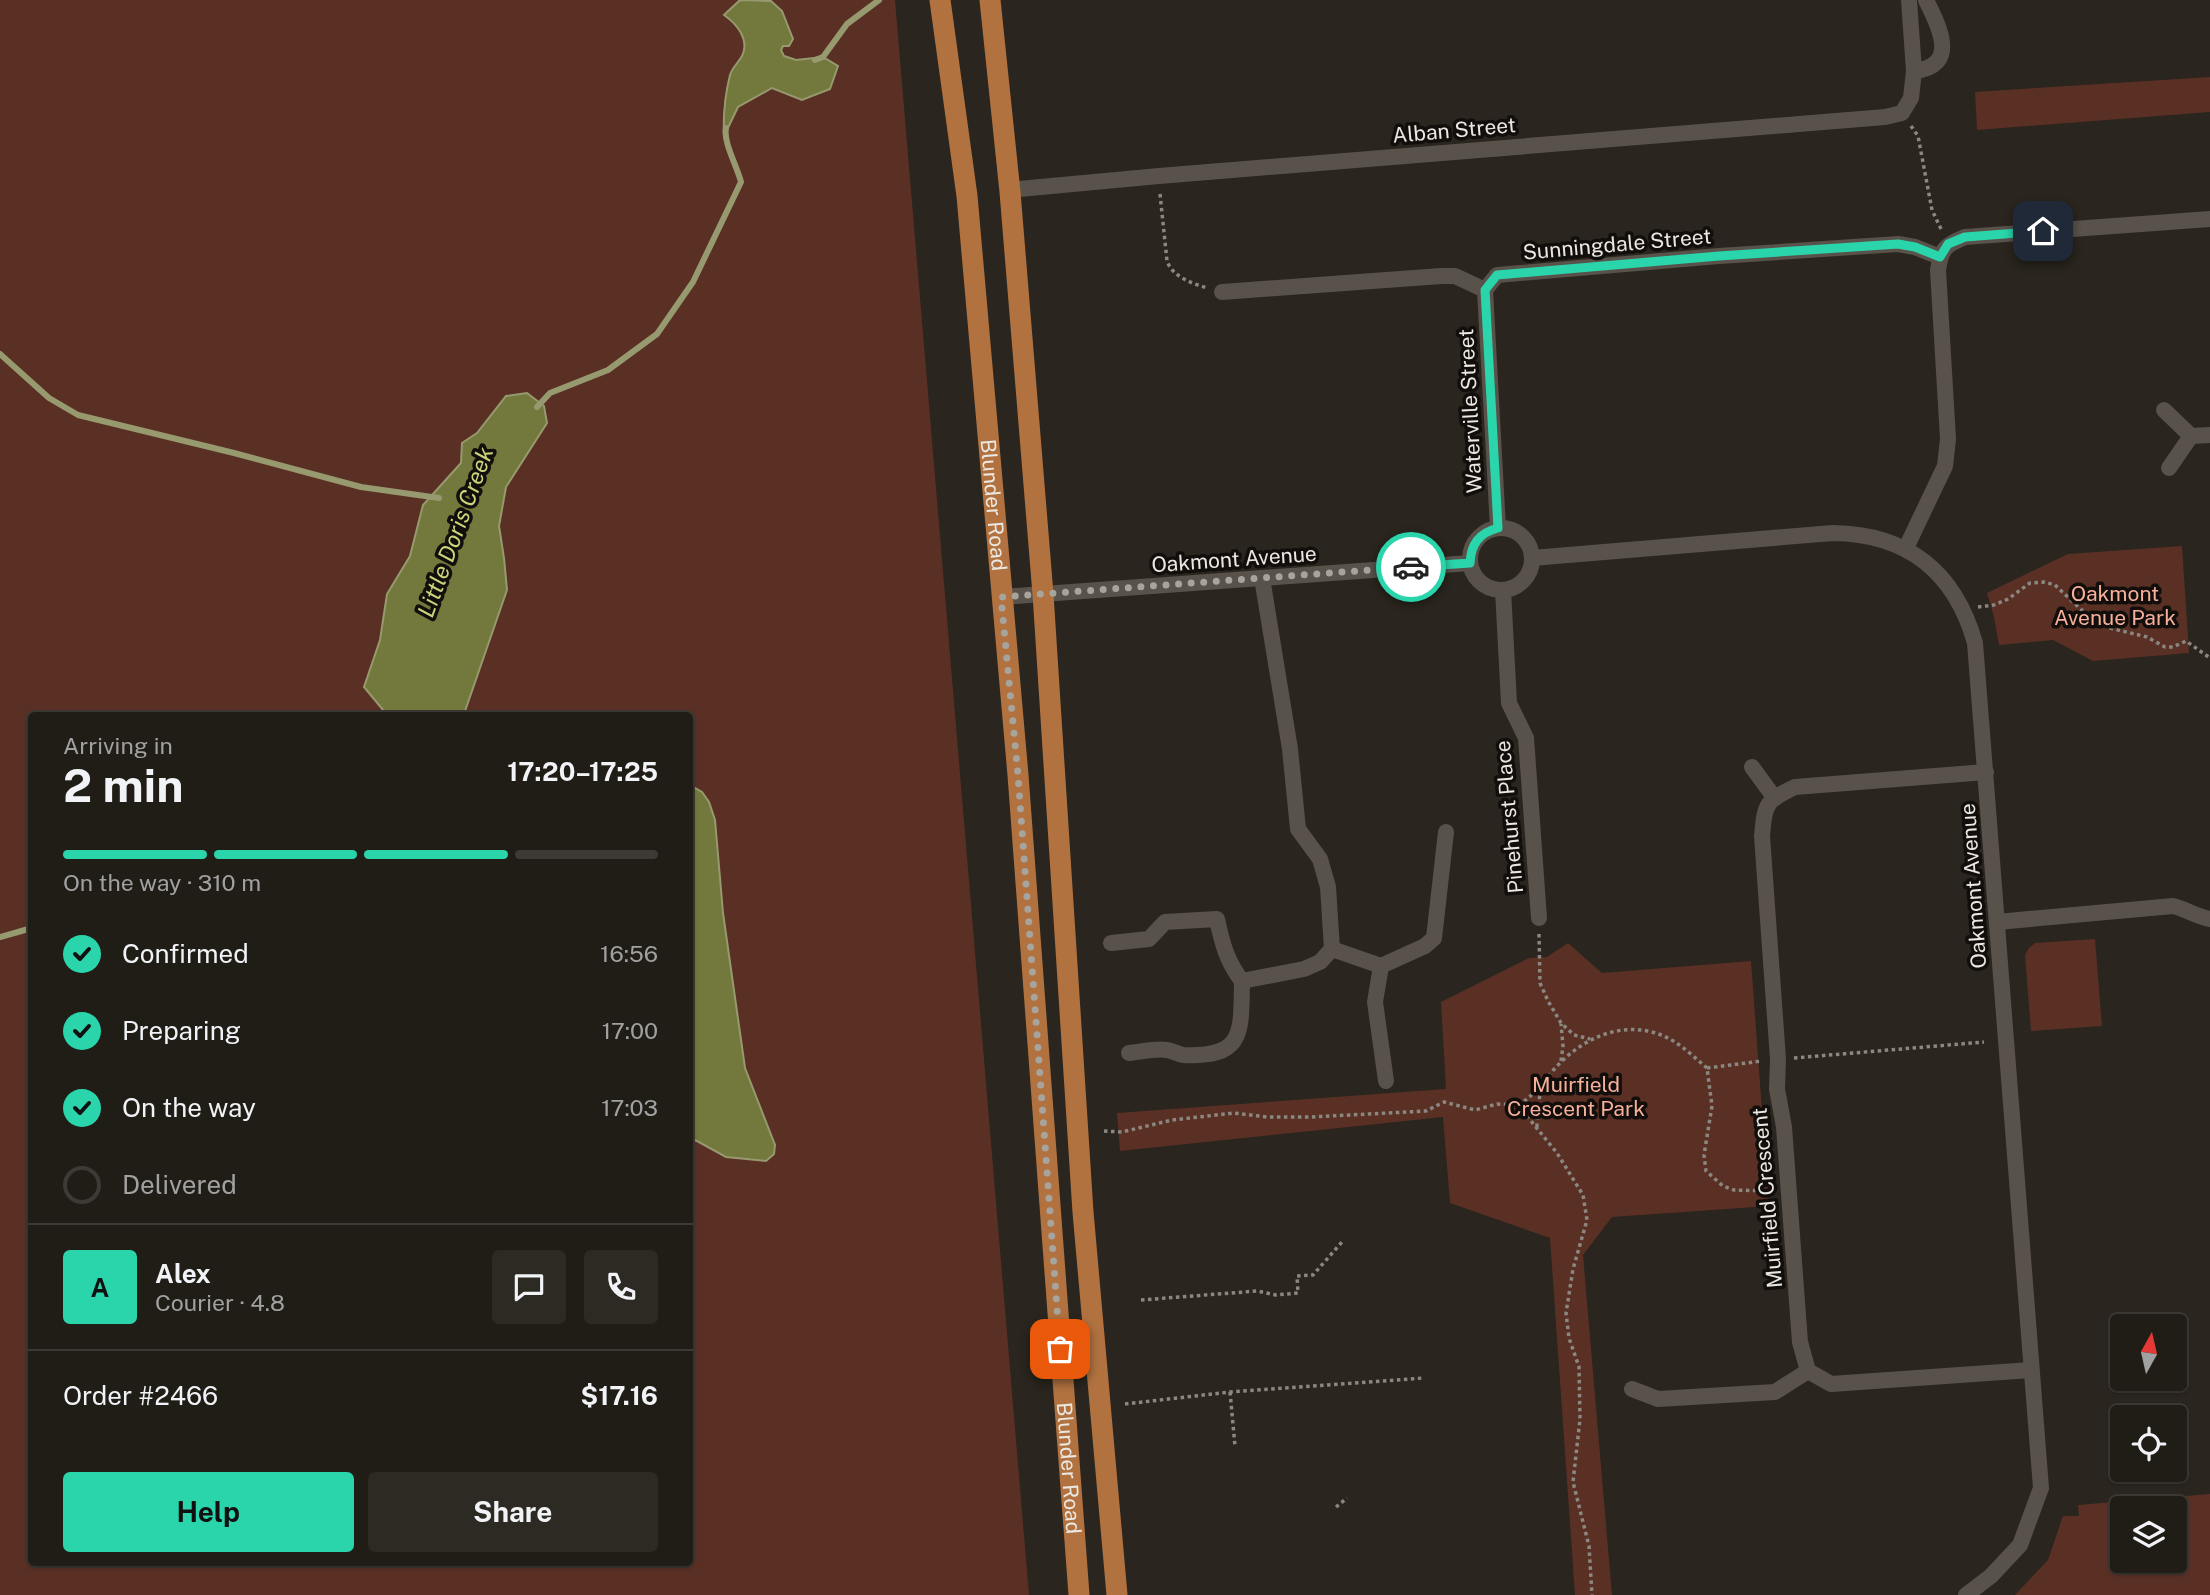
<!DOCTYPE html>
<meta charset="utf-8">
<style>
body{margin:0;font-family:"Public Sans",sans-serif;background:#2d2923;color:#f1f3f6;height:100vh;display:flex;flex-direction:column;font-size:26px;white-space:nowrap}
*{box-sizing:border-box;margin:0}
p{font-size:23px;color:#a2a1a1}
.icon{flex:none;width:38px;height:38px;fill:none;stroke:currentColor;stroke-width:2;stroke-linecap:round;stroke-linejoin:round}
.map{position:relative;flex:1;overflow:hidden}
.drawer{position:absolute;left:28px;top:712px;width:665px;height:854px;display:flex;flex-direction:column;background:#201c16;border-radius:7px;box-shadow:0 2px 5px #0004,0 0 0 2px #3d3a35}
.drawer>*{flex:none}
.needle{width:46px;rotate:8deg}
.fabs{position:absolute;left:2110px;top:1314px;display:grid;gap:14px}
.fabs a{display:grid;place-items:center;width:77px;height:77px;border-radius:7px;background:#201c16;box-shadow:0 2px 5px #0004,0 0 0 2px #3d3a35;font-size:35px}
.pin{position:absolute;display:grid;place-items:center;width:60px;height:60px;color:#fff;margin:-30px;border-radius:14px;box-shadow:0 4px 10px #0006}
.courier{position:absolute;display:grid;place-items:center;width:70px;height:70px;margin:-35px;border:5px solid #2ad5ac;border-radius:50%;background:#fff;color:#222;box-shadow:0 2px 9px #0007}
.head em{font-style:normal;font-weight:700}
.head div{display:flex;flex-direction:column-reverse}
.head{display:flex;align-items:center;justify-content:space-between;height:119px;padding:0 35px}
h1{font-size:46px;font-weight:700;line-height:52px}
.bar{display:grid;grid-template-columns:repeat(4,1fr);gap:10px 7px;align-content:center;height:84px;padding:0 35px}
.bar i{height:9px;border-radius:5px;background:#3d3a35}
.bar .on{background:#2ad5ac}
.bar p{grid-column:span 4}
.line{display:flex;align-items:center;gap:18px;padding:0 35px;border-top:2px solid #3d3a35}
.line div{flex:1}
.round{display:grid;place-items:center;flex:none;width:74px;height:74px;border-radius:7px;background:#2d2923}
ol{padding:0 35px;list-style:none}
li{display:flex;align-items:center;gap:21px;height:77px}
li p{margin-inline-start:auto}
li .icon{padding:7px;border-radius:50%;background:#2ad5ac;color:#111;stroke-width:4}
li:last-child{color:#a2a1a1}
li i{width:38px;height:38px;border:4px solid #3d3a35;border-radius:50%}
.cta{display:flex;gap:14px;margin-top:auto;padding:14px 35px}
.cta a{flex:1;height:80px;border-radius:7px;background:#2ad5ac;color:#111;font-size:28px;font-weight:700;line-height:80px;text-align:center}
.cta a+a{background:#2d2923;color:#f1f3f6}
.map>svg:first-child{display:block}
.green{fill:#5a3025;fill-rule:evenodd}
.water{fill:#73783c;stroke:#97996e;stroke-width:2}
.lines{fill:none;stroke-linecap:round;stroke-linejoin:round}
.stream{stroke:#97996e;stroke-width:6}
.path{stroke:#8b8781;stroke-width:3.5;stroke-dasharray:3.5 3.5;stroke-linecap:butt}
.street{stroke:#58524a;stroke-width:16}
.primary{stroke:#b1723f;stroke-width:21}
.done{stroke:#a7a39d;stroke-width:7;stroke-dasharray:0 12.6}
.route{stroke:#2ad5ac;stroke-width:9}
.labels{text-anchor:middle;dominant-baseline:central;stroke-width:7;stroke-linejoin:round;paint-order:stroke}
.street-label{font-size:21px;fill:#ebe7e2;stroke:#110e0b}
.park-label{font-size:21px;fill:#f7af9b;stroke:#110e0b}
.water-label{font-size:23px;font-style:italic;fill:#cbd37b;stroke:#110e0b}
</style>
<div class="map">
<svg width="2210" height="1595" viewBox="0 0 2210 1595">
<rect width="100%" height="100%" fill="#2a251e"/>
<g class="green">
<path d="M0 0H895L1029 1595H0ZM32 716H690V1563H32Z"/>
<polygon points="2210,77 2210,112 1977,130 1975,92"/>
<polygon points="2182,546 2189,653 2093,661 2053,640 1999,645 1994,617 1987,593 2068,554"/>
<polygon points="2095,939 2102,1026 2031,1031 2025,955 2029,948 2035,943"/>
<polygon points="1568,943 1602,973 1751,961 1769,1206 1612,1217 1583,1255 1612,1595 1575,1595 1550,1238 1450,1203 1443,1117 1120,1151 1117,1113 1446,1089 1441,1002 1529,958 1547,957"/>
<path d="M2210 1494V1595H2015L2048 1560 2063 1516H2079L2078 1505ZM2175 1508V1561H2123V1508Z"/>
</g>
<g class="water">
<path d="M743 0 771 1 782 11 793 39 789 46H783L781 50 784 56 796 60 823 57 838 66 830 89 802 100 772 88 738 107 724 136C723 115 725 95 730 75 732 68 738 63 742 56 750 40 737 24 724 15L739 1Z"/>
<polygon points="527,393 544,406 547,423 506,487 499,526 504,558 507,590 464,714 388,716 364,687 380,640 387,594 410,556 423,505 461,463 462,443 477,433 506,396"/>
<polygon points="690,785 702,792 709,802 715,820 723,913 745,1068 775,1145 774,1154 766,1161 726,1157 697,1141 690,1139"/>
</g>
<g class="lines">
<g class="stream">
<polyline points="815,60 823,57 847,24 879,0"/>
<polyline points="0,354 49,398 78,415 234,453 361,487 439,498"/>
<path d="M537 407 550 393 608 370 657 334 693 282 741 182C737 166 723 142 726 128"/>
<polyline points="0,937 32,928"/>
</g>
<g class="path">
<polyline points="1911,126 1918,136 1932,210 1942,231"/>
<path d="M1160 194 1167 261C1173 277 1191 283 1207 288"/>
<polyline points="1978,607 1994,605 2008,599 2030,583 2044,582 2055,585 2086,614 2110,628 2147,637 2165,647 2173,647 2186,641 2210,658"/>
<polyline points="1539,934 1540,983 1548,1001 1561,1023 1574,1035 1590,1039"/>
<polyline points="1794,1058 1984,1042"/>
<polyline points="1561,1061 1563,1046 1561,1024"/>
<polyline points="1707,1068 1762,1061"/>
<path d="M1518 1105C1536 1095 1545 1078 1560 1063 1589 1034 1629 1019 1668 1038 1682 1045 1695 1058 1707 1068L1712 1106 1704 1155 1706 1171 1723 1186 1734 1190 1771 1191"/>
<polyline points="1537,1127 1537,1109 1542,1086"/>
<polyline points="1104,1131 1122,1132 1172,1120 1234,1113 1267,1117 1311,1117 1426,1111 1444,1102 1475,1110 1497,1104 1518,1105 1557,1153 1583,1195 1587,1220 1573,1269 1566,1313 1569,1338 1579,1367 1580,1419 1573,1482 1589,1546 1592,1595"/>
<polyline points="1141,1300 1257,1291 1276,1295 1298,1293 1297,1276 1313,1275 1342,1242"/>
<polyline points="1230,1392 1235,1446"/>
<polyline points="1125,1404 1230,1392 1423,1378"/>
<polyline points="1336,1507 1347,1498"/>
</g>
<g class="street">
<path d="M1914 71C1960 66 1939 26 1926 0"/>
<polyline points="1010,192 1019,189 1159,176 1885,117 1902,113 1911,98 1914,71 1909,0"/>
<polyline points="1485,290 1497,275 1719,256 1898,244 1915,247 1940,257"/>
<polyline points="1485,290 1498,528"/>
<polyline points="1222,292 1441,276 1455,276 1485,290"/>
<polyline points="2164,410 2191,436 2169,468"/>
<polyline points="2191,436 2210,435"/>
<circle cx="1501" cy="559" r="31"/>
<path d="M1906 548 1945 466 1948 439 1938 270C1941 249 1945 245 1965 237L2210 219"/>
<path d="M1532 558 1833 533C1908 534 1955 572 1975 643L2041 1488 2020 1545 1991 1576 1966 1595"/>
<polyline points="1262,578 1290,749 1298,829 1320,859 1328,887 1332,949"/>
<polyline points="1503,590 1509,703 1526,738 1539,918"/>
<polyline points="1001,597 1470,563"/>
<polyline points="1752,767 1774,797"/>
<path d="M1986 772 1795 787C1765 801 1765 804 1762 836L1778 1059 1777 1089 1784 1127 1800 1342 1808 1371 1831 1384 2031 1370"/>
<path d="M1997 922 2173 906C2186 909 2197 917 2210 919"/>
<path d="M1111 943 1149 939 1165 922 1217 919C1222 943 1227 962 1242 981 1241 1032 1245 1058 1183 1055 1178 1054 1173 1051 1167 1050 1156 1048 1141 1052 1129 1053"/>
<polyline points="1242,981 1304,969 1320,962 1332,949 1381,966"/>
<polyline points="1386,1081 1375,1002 1381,966 1425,946 1434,938 1446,832"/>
<polyline points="1632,1389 1658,1399 1775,1392 1808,1371"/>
</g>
<g class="primary">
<path id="s1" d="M940 0 967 196 1018 775 1079 1595"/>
<polyline points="990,0 1010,192 1043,594 1083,1212 1117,1595"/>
</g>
</g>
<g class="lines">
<polyline class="done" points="1060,1349 1018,775 1001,597 1411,567"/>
<path class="route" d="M1411 567 1470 563C1471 544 1479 533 1498 528L1485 290 1497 275 1719 256 1898 244 1915 247 1940 257 1948 244 1965 237 2043 231"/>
</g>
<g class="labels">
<g class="street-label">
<text transform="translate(1454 130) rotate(-5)">Alban Street</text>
<text transform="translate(1617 244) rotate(-5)">Sunningdale Street</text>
<text transform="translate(1470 411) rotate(-93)">Waterville Street</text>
<text stroke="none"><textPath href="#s1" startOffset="508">Blunder Road</textPath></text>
<text transform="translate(1234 559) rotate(-4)">Oakmont Avenue</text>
<text transform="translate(1509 817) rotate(-95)">Pinehurst Place</text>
<text transform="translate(1973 886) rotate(-94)">Oakmont Avenue</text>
<text transform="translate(1767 1198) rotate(-95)">Muirfield Crescent</text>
<text stroke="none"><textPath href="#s1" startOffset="1474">Blunder Road</textPath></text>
</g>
<g class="park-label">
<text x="2115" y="593">Oakmont<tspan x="2115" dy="24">Avenue Park</tspan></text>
<text x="1576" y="1084">Muirfield<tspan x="1576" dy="24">Crescent Park</tspan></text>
</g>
<g class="water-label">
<text transform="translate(455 532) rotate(-70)">Little Doris Creek</text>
</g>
</g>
</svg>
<div class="fabs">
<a><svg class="needle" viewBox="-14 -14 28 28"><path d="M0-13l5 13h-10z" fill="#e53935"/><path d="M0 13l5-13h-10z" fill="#a2a1a1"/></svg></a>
<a><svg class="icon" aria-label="locate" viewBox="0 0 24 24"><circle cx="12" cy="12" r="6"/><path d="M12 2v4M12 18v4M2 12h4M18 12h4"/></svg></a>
<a><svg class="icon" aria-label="layers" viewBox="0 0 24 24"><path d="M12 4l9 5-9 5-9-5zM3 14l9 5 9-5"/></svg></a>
</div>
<div class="pin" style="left:1060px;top:1349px;background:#ea580c"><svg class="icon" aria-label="bag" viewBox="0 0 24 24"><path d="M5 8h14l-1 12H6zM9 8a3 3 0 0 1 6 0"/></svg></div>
<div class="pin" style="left:2043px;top:231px;background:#1f2937"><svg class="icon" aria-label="home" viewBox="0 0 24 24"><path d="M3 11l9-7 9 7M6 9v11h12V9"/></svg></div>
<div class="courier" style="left:1411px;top:567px"><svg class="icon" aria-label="car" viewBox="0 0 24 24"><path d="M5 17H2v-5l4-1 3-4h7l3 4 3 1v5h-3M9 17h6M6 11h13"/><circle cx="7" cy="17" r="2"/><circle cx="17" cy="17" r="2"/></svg></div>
<section class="drawer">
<div class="head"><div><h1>2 min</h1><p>Arriving in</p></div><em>17:20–17:25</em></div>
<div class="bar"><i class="on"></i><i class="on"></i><i class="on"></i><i></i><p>On the way · 310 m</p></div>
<ol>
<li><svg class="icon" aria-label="check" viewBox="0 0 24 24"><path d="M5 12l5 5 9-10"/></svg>Confirmed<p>16:56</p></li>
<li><svg class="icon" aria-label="check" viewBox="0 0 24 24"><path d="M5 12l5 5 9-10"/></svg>Preparing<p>17:00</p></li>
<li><svg class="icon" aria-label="check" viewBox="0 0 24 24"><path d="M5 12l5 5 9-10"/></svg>On the way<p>17:03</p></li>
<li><i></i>Delivered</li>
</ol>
<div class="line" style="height:126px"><b class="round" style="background:#2ad5ac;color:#111">A</b><div><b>Alex</b><p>Courier · 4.8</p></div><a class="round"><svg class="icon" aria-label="chat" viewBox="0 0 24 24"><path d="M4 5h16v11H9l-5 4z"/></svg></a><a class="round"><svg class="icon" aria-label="phone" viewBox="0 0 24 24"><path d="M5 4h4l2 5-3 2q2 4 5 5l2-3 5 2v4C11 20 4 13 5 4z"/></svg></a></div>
<div class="line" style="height:91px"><div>Order #2466</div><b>$17.16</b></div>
<div class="cta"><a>Help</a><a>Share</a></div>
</section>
</div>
